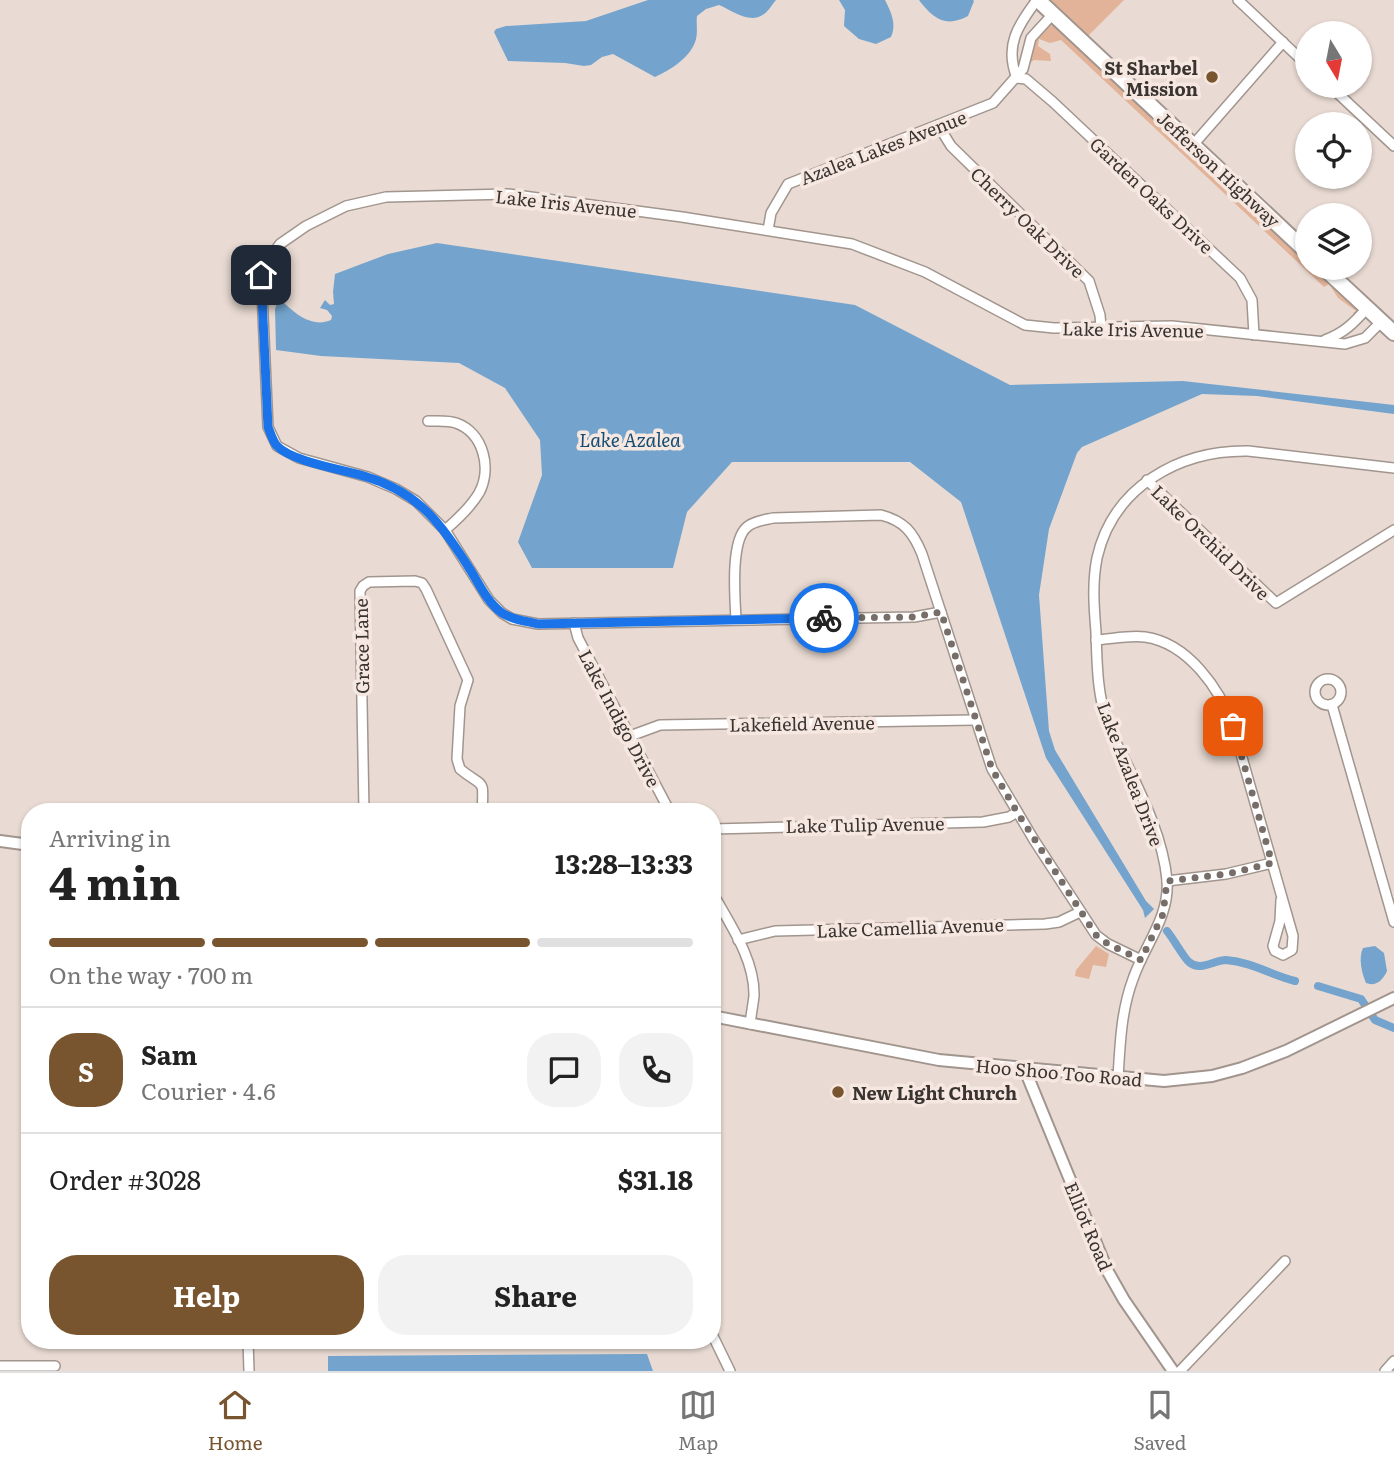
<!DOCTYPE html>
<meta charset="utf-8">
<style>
body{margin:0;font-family:Literata,serif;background:#f2f2f2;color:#222;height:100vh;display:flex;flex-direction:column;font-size:26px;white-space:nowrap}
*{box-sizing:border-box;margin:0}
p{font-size:23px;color:#767676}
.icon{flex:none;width:38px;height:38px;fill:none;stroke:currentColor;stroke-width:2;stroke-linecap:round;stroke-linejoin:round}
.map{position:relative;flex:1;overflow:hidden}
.side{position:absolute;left:21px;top:803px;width:700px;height:546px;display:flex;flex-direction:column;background:#fff;border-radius:28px;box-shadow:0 2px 5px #0004}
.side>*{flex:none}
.needle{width:46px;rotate:170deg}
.fabs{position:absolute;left:1295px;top:21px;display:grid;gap:14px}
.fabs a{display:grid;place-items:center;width:77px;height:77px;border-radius:50%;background:#fff;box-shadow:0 2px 5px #0004;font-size:35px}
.pin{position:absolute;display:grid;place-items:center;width:60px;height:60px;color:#fff;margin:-30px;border-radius:14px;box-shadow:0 4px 10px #0006}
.courier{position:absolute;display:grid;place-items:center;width:70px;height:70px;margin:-35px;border:5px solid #1a73e8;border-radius:50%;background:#fff;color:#222;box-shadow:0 2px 9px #0007}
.head em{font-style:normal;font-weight:700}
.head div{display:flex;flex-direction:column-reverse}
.head{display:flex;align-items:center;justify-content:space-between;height:119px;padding:0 28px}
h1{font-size:46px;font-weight:700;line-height:52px}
.bar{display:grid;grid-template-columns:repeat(4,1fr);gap:10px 7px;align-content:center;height:84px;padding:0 28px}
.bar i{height:9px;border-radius:5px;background:#e0e0e0}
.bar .on{background:#78552e}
.bar p{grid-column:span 4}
.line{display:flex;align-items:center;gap:18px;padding:0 28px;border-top:2px solid #e0e0e0}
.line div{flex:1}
.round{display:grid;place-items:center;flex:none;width:74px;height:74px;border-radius:28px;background:#f2f2f2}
.action{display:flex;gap:14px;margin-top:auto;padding:14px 28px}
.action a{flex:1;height:80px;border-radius:28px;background:#78552e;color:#fff;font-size:28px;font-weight:700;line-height:80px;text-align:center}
.action a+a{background:#f2f2f2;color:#222}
.tabs{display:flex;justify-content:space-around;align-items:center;height:98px;border-top:2px solid #e0e0e0;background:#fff;font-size:19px;color:#767676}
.tabs a{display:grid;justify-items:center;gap:4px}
.tabs .on{color:#78552e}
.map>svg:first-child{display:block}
.green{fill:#e2b398}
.water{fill:#74a4cd}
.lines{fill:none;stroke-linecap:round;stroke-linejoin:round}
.canal{stroke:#74a4cd;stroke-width:8}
.minor-casing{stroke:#a1958e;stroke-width:12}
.tertiary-casing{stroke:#a1958e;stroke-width:14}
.primary-casing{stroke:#a1958e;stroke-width:18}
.minor{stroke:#fff;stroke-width:9}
.tertiary{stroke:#fff;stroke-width:10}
.primary{stroke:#fff;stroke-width:14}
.done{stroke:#776e6a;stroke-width:7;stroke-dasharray:0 12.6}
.route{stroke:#1a73e8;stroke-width:9}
.poi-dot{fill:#78552e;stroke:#f6e8e1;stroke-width:2.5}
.labels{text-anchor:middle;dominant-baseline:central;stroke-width:7;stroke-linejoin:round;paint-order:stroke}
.poi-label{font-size:18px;font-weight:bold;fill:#3a3431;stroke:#f6e8e1;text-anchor:end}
.street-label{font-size:18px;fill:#3a3431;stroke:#f6e8e1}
.water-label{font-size:19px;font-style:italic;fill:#154c73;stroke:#f6e8e1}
</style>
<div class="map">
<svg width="1394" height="1371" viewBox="0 0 1394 1371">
<rect width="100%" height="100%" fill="#e9dbd3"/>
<g class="green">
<polygon points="1049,0 1124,0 1088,36"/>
<polygon points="1053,25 1061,28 1307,257 1307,268 1318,268 1356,303 1357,313 1355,317 1353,313 1356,311 1338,298 1329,284 1324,287 1061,40 1050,43 1039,39 1038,46 1050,54 1051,61 1034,60 1029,64 1033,41 1045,26"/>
<polygon points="1096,946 1109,954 1106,967 1093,965 1089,979 1075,976 1076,970"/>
</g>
<g class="water">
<path d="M648 0H776C772 4 769 11 764 14 750 25 731 10 719 5L706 9 697 16C696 23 698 31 696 39 692 56 671 70 655 77L613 54 602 57 591 65 584 66 565 63 508 61 494 32 496 29 506 26 586 21Z"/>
<path d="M839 0H885C891 12 897 24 891 37L876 44 859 39 844 26 845 10Z"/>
<path d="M919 0H973L974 1 968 16C946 28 933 19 919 0Z"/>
<path d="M437 243 855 305 1010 385 1183 381 1394 405V414L1257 396 1202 394 1082 447 1077 453 1049 529 1039 595 1049 731 1055 750 1146 901 1154 909 1145 918 1143 910 1046 758 961 502 910 462H732L687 512 673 568H532L518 542 542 475 540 440 505 388 459 363 321 356 276 350 275 309 279 298C292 311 311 329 331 320L332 316 327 310 320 308 325 300 330 305 334 304 333 292 335 274 388 254Z"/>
<path d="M1375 946 1384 953 1387 971C1383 980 1376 987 1366 983 1362 974 1358 958 1363 948Z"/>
<polygon points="647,1354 653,1371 328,1371 328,1356"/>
</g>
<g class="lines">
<g class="canal">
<path d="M1167 931C1173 938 1184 958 1189 962 1200 972 1214 960 1226 960 1252 962 1271 975 1295 981"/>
<polyline points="1318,986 1361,999 1375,1020 1394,1028"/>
</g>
<g class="minor-casing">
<g id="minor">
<polyline points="1238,0 1307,65"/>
<polyline points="1017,78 1026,79 1053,102 1240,278 1252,300 1254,335"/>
<path d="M1017 78C1004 46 1018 25 1037 0"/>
<polyline points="1330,86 1394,146"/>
<polyline points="938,125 951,146 1089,281 1100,315 1101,327"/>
<polyline points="1193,145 1283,42"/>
<polyline points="768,230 771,213 788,184 993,103 1023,69 1031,38 1053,14"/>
<path d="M1325 340C1344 333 1354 323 1367 308"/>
<path d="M428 421C437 421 449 420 456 423 484 433 492 469 479 493 470 508 458 519 445 530"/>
<polyline points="1147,480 1276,603 1394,530"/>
<polyline points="941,612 914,617 538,624 512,619 502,613 489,600 445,530 416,501 396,489 368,477 299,458 277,446 268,427 261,270 280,244 306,226 346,206 386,197 508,194 682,217 852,244 925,272 1025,325 1054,328 1172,326 1345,344 1365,338 1382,321"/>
<path d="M736 620C735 598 730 541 747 527 754 521 764 520 773 518L881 515C904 521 913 532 922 554L992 769 1034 840 1096 935 1108 944 1141 960"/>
<polyline points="574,623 578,638 670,812"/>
<path d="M1096 640C1112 639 1129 635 1145 637 1188 643 1220 689 1233 726L1293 936 1292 950 1283 955 1275 951 1273 946 1280 921 1281 900"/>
<circle cx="1328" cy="692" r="13"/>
<polyline points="1332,705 1394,922"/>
<polyline points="630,736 660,725 975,720"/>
<path d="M364 812 360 591 363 586 369 582 415 581 422 583 426 589 468 680 460 706 457 759 460 769C484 789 484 776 482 812"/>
<polyline points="712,829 983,822 1009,817 1017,812"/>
<polyline points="1167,881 1226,874 1272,863"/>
<path d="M712 892C729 923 755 959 754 996 753 1005 751 1015 750 1024"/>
<polyline points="738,940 775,931 1045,924 1059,922 1080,912"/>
<path d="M1118 1078C1120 1045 1121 1011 1133 979 1144 946 1170 917 1167 880 1163 838 1143 798 1125 760 1119 748 1111 735 1107 722 1097 693 1097 662 1096 632 1094 608 1092 583 1097 558 1113 487 1179 450 1248 451L1394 468"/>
<polyline points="712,1334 730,1371"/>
<polyline points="248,1340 249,1371"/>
<polyline points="0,1366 55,1366"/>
<polyline points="1180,1371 1285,1261"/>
<polyline points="1385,1371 1394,1361"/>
</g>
</g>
<g class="tertiary-casing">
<g id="tertiary">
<polyline points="0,841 30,845"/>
<polyline points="712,1016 939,1060 1164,1081 1212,1076 1242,1068 1286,1051 1394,998"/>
<polyline points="1025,1070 1107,1270 1124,1300 1173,1371"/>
</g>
</g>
<g class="primary-casing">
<g id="primary">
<polyline points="1038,0 1307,252"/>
<polyline points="1324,268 1394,333"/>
</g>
</g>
<use href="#minor" class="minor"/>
<use href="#tertiary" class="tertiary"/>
<use href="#primary" class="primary"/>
</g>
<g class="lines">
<polyline class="done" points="824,618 914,617 941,612 992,769 1017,812 1096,935 1108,944 1141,960 1163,914 1167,881 1227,874 1272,863 1233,726"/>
<path class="route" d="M261 275 268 427C270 432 273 442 277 446 292 462 346 470 367 477 420 493 443 526 471 571 480 586 488 603 502 613 513 620 526 621 538 624L824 618"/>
</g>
<g class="poi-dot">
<circle cx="1212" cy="77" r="7"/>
<circle cx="838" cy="1092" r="7"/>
</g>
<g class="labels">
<g class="poi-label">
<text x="1198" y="67">St Sharbel<tspan x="1198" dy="21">Mission</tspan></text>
<text x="852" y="1092" text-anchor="start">New Light Church</text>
</g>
<g class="street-label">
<text transform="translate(883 147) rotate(-21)">Azalea Lakes Avenue</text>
<text transform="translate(1219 169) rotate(43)">Jefferson Highway</text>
<text transform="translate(1152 195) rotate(43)">Garden Oaks Drive</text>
<text transform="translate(566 203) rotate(6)">Lake Iris Avenue</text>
<text transform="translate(1028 222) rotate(44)">Cherry Oak Drive</text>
<text transform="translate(1133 329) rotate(1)">Lake Iris Avenue</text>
<text transform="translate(1211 542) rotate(44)">Lake Orchid Drive</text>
<text transform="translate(361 646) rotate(-91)">Grace Lane</text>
<text transform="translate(620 718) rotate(62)">Lake Indigo Drive</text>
<text transform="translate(802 723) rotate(-1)">Lakefield Avenue</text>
<text transform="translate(1131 774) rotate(69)">Lake Azalea Drive</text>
<text transform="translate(865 824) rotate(-1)">Lake Tulip Avenue</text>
<text transform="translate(910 927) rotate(-2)">Lake Camellia Avenue</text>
<text transform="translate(1059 1072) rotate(5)">Hoo Shoo Too Road</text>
<text transform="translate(1089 1226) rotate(67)">Elliot Road</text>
</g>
<g class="water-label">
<text x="630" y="439">Lake Azalea</text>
</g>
</g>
</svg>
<div class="fabs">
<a><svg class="needle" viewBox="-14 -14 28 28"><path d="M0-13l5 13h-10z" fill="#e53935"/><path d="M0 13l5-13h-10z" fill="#767676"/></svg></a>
<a><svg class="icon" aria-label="locate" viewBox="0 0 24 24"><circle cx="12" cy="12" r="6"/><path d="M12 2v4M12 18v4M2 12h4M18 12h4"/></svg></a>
<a><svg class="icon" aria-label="layers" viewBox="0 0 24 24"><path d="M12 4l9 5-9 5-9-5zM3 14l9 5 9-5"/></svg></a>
</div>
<div class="pin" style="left:1233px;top:726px;background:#ea580c"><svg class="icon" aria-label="bag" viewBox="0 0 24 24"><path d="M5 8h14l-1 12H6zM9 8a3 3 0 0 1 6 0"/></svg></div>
<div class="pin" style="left:261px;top:275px;background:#1f2937"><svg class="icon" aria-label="home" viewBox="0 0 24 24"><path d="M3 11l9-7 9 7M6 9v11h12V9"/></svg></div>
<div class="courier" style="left:824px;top:618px"><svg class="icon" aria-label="bike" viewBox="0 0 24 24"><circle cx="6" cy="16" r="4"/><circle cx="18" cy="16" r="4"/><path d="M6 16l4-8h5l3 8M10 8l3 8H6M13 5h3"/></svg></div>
<section class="side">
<div class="head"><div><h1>4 min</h1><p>Arriving in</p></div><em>13:28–13:33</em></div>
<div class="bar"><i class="on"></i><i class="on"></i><i class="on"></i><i></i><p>On the way · 700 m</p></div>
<div class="line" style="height:126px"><b class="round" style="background:#78552e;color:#fff">S</b><div><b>Sam</b><p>Courier · 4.6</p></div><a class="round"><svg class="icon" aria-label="chat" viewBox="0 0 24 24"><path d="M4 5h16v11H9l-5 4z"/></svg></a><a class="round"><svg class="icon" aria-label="phone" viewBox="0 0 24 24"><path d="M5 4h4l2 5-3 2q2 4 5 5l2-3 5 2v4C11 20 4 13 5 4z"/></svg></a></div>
<div class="line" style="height:91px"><div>Order #3028</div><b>$31.18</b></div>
<div class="action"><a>Help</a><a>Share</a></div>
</section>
</div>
<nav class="tabs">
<a class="on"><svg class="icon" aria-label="home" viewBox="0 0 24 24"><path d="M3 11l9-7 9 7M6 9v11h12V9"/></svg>Home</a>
<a><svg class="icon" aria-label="map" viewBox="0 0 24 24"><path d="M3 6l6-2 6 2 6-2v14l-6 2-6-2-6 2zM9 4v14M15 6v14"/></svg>Map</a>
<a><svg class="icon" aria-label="saved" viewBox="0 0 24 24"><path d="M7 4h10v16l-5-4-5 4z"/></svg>Saved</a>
</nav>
